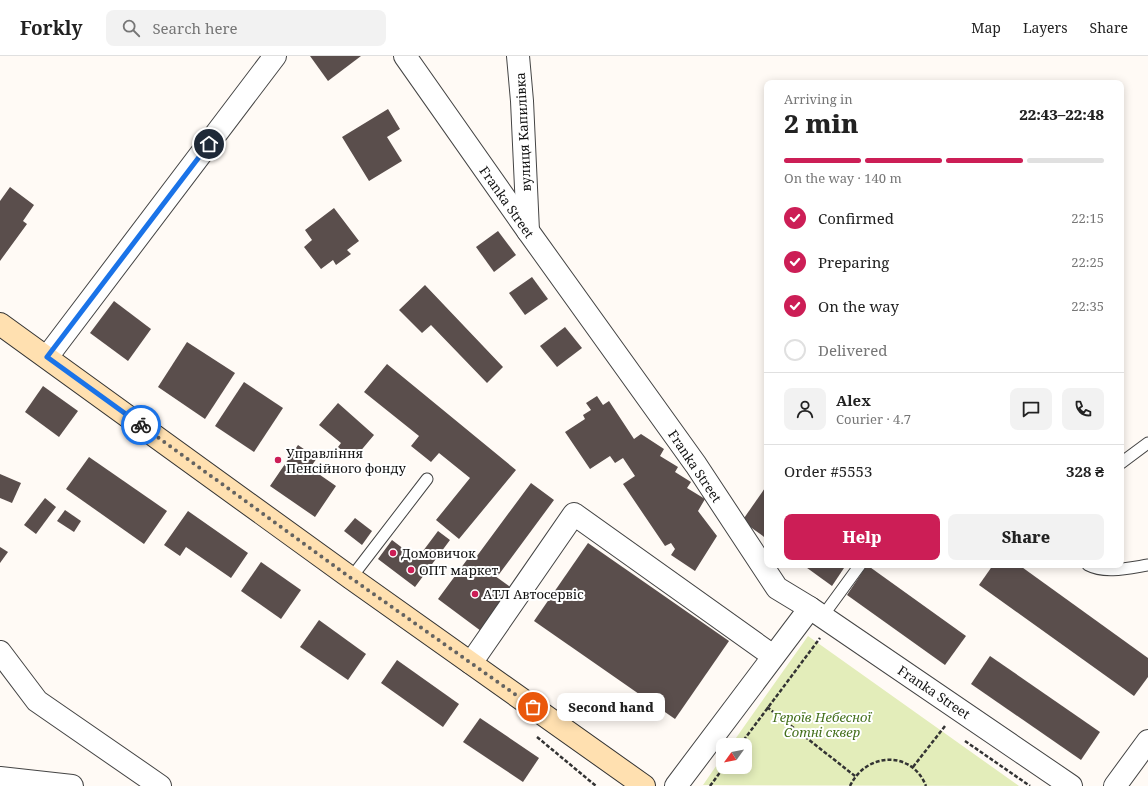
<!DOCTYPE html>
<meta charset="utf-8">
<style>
body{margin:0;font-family:"Noto Serif",serif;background:#f2f2f2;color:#222;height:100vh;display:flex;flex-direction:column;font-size:15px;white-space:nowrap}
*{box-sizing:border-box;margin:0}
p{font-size:13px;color:#767676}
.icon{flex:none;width:22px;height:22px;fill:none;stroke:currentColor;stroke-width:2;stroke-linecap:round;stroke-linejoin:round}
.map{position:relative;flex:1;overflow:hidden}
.drawer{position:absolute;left:764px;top:24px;width:360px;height:488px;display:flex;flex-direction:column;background:#fff;border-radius:8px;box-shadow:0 2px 10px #0003}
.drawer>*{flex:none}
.needle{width:26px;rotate:237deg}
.buttons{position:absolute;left:716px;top:682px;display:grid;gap:8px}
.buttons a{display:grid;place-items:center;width:36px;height:36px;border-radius:8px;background:#fff;box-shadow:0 2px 10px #0003;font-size:20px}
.pin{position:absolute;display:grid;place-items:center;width:34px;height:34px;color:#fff;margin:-17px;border:2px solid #fff;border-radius:50%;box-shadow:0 1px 4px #0007}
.courier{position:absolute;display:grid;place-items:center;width:40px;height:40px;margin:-20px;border:3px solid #1a73e8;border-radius:50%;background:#fff;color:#222;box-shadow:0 1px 5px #0007}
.bubble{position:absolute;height:28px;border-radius:8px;background:#fff;box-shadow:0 2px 10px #0003;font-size:13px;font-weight:800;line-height:28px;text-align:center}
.overview em{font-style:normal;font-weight:800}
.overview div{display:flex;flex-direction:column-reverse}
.overview{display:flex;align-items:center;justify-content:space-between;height:68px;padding:0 20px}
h1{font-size:26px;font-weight:800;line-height:30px}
.bar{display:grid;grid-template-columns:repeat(4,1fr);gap:6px 4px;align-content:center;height:48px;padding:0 20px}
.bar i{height:5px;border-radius:3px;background:#e0e0e0}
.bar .current{background:#cc1e56}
.bar p{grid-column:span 4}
.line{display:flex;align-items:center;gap:10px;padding:0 20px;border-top:1px solid #e0e0e0}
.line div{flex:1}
.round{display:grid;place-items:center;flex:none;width:42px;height:42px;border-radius:8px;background:#f2f2f2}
ol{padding:0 20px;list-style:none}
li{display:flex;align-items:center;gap:12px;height:44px}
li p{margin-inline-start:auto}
li .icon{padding:4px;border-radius:50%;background:#cc1e56;color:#fff;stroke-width:4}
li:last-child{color:#767676}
li i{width:22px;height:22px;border:2px solid #e0e0e0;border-radius:50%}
.action{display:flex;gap:8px;margin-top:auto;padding:8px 20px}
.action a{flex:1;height:46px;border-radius:8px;background:#cc1e56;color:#fff;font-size:16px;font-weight:800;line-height:46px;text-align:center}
.action a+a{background:#f2f2f2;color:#222}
header{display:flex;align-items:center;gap:24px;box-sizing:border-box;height:56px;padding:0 20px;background:#fff;border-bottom:1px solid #e0e0e0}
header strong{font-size:19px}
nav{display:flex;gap:22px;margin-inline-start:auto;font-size:14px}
.search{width:280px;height:36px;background:#f2f2f2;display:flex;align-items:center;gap:10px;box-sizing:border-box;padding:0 14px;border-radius:8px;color:#767676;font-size:15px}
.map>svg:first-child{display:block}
.green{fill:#e3edba}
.building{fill:#5a4e4c}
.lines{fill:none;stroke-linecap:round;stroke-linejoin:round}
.service-casing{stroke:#444;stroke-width:13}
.minor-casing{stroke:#444;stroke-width:24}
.secondary-casing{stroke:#333;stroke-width:24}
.path{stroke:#333;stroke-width:2.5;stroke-dasharray:4 2;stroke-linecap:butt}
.service{stroke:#fff;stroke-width:11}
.minor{stroke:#fff;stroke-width:22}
.secondary{stroke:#ffe0b0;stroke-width:22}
.done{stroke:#646361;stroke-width:4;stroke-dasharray:0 7.2}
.route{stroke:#1a73e8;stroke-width:5}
.poi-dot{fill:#cc1e56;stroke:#fff;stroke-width:1.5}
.labels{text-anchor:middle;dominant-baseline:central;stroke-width:4;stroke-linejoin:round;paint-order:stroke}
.street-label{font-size:13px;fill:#111;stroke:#fff}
.poi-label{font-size:13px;fill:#111;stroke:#fff;text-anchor:start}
.park-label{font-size:13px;font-style:italic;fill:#436f1b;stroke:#fff}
</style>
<header>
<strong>Forkly</strong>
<div class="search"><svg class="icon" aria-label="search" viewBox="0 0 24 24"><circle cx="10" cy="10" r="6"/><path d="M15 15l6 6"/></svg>Search here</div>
<nav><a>Map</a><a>Layers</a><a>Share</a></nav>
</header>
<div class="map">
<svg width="1148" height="730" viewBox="0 0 1148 730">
<rect width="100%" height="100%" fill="#fffaf5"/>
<polygon class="green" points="808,580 1019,730 703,729 723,700 723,711 745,711 745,689 731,689"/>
<g class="building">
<polygon points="310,0 361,0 328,25"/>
<polygon points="388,53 400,73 387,81 402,105 369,125 342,81"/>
<polygon points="10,131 34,149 23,165 27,168 0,205 0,145"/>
<polygon points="334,152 359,185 347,194 351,198 336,209 333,204 321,213 304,191 312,184 305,174"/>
<polygon points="498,175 516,199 494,216 476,191"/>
<polygon points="532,221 548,243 525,259 509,237"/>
<polygon points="425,229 503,311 487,327 431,269 422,277 399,254"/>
<polygon points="114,245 151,273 128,305 90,277"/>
<polygon points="565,271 582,292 557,311 540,290"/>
<polygon points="187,286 235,317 205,363 158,331"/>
<polygon points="387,308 516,414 459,483 436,464 470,422 439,397 431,406 411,390 419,380 364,336"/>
<polygon points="244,326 283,352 254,396 215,370"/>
<polygon points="43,330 78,355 59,381 25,356"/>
<polygon points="597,340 603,349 609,345 634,383 641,378 664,393 660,400 678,411 675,416 691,426 687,432 705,443 698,455 717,480 695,515 671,499 675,493 671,487 665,490 623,428 635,420 623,402 615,407 610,400 590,413 565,376 585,363 583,359 591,354 586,347"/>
<polygon points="338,347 374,379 353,404 338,391 341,387 319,369"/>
<polygon points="298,389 317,402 310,412 336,430 315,461 270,430"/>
<polygon points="89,401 167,455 144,488 66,433"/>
<polygon points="0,418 21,427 12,447 0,442"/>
<polygon points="531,427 554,444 497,521 484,512 513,533 481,575 438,543 469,501 474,504"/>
<polygon points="765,432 767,433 767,483 742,465"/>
<polygon points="45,442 56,451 36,478 24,469"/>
<polygon points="65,454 81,465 74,476 57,465"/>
<polygon points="188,455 248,497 231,522 186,491 180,500 164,489"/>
<polygon points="355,462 372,475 362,489 344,475"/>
<polygon points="438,475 450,484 415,531 378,503 392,484 417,503"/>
<polygon points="588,487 729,585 675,663 534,565"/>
<polygon points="0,491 8,496 0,507"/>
<polygon points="261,506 301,534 281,563 241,535"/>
<polygon points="803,509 846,509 832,530"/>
<polygon points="867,509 966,580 945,609 847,539"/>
<polygon points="993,509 1019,509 1148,602 1148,621 1134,640 979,529"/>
<polygon points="319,564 366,598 348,624 300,591"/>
<polygon points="990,600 1100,676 1081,704 971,628"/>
<polygon points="397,604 459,648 443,671 381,627"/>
<polygon points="480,662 539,702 523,726 463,686"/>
</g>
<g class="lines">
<g class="service-casing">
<g id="service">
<polyline points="1121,407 1148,387"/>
<path d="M1088 509C1105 518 1129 512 1148 509"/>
<polyline points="351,522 427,423"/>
<polyline points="822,561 860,509"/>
</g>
</g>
<g class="minor-casing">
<g id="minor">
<polyline points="405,0 528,175 696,409 777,532 810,552 1071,730"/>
<polyline points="518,0 522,45 528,175"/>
<polyline points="47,301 275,0"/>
<polyline points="0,596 37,645 160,730"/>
<polyline points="471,607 574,458 773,600"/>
<polyline points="0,722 72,730"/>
<polyline points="676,730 810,552"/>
<polyline points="1115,730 1148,685"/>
</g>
</g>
<g class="secondary-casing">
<polyline id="secondary" points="0,268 351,522 644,730"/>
</g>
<g class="path">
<polyline points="767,651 855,720"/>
<polyline points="537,681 596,730"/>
<polyline points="965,685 1030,730"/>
<polyline points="740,689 820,582"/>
<polyline points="913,711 945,670"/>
<polyline points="710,730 724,711"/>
<path d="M850 730C866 696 912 694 926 730"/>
</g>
<use href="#service" class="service"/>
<use href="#minor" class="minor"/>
<use href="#secondary" class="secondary"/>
</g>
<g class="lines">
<polyline class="done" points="141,369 351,522 533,651"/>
<polyline class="route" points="141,369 47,301 209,88"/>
</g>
<g class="poi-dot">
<circle cx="278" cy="404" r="4"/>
<circle cx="393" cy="497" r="4"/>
<circle cx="411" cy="514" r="4"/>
<circle cx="475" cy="538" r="4"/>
</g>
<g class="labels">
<g class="street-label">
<text transform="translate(523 76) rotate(-93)">вулиця Капилівка</text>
<text transform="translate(507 146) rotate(55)">Franka Street</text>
<text transform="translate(695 410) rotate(56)">Franka Street</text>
<text transform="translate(934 636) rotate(34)">Franka Street</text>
</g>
<g class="poi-label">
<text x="286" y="397">Управління<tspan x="286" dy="15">Пенсійного фонду</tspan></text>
<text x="401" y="497">Домовичок</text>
<text x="419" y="514">ОПТ маркет</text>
<text x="483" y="538">АТЛ Автосервіс</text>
</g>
<g class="park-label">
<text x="822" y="661">Героїв Небесної<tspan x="822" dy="15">Сотні сквер</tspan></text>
</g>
</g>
</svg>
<div class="buttons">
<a><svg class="needle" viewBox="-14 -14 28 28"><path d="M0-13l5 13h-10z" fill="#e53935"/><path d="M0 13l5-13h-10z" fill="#767676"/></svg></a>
</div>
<div class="pin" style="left:533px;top:651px;background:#ea580c"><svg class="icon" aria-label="bag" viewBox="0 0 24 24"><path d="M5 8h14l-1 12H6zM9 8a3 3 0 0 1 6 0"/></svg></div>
<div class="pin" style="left:209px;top:88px;background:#1f2937"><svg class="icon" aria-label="home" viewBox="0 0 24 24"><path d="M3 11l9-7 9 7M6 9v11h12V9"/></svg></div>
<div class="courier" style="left:141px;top:369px"><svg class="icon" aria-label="bike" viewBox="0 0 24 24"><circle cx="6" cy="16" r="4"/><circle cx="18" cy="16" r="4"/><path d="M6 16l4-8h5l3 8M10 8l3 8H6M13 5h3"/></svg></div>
<div class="bubble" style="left:557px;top:637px;width:108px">Second hand</div>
<section class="drawer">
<div class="overview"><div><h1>2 min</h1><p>Arriving in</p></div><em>22:43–22:48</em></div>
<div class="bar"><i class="current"></i><i class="current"></i><i class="current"></i><i></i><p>On the way · 140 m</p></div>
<ol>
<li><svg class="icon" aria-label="check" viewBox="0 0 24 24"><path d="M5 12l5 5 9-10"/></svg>Confirmed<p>22:15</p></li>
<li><svg class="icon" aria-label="check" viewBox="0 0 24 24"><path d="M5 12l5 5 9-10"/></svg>Preparing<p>22:25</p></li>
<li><svg class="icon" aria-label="check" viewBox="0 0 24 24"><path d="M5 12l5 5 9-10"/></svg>On the way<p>22:35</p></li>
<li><i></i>Delivered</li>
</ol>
<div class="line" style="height:72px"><a class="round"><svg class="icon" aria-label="person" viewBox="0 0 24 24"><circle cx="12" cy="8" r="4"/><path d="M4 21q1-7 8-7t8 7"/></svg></a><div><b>Alex</b><p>Courier · 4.7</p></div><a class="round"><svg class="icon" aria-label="chat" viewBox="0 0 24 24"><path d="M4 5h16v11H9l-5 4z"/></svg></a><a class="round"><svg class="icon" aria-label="phone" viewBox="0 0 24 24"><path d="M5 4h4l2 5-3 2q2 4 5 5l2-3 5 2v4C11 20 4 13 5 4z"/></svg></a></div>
<div class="line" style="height:52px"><div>Order #5553</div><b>328 ₴</b></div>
<div class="action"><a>Help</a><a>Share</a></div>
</section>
</div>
